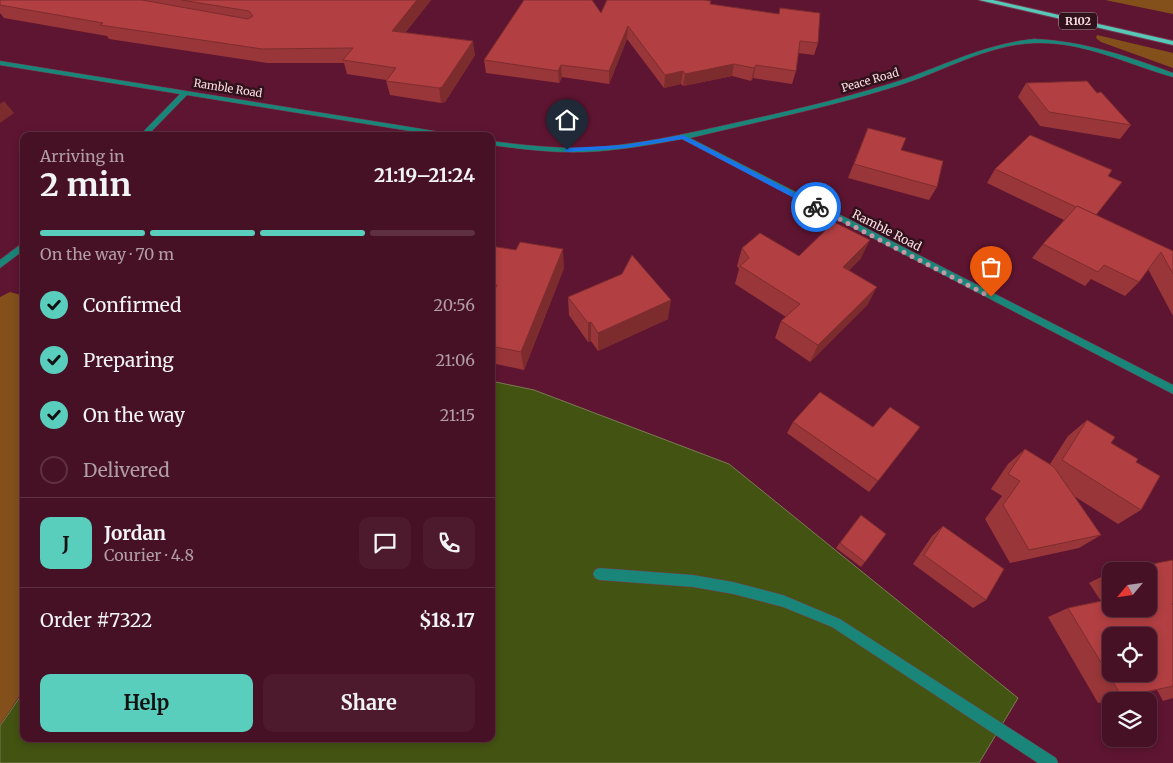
<!DOCTYPE html>
<meta charset="utf-8">
<style>
body{margin:0;font-family:Merriweather,serif;background:#4d192d;color:#f1f3f6;height:100vh;display:flex;flex-direction:column;font-size:19px;white-space:nowrap}
*{box-sizing:border-box;margin:0}
p{font-size:16px;color:#b09da7}
.icon{flex:none;width:28px;height:28px;fill:none;stroke:currentColor;stroke-width:2;stroke-linecap:round;stroke-linejoin:round}
.map{position:relative;flex:1;overflow:hidden}
.panel{position:absolute;left:20px;top:132px;width:475px;height:610px;display:flex;flex-direction:column;background:#461025;border-radius:10px;box-shadow:0 2px 8px #0003,0 0 0 1px #5e3042}
.panel>*{flex:none}
.needle{width:32px;rotate:241deg}
.fabs{position:absolute;left:1102px;top:562px;display:grid;gap:10px}
.fabs a{display:grid;place-items:center;width:55px;height:55px;border-radius:10px;background:#461025;box-shadow:0 2px 8px #0003,0 0 0 1px #5e3042;font-size:25px}
.pin{position:absolute;display:grid;place-items:center;width:42px;height:42px;color:#fff;margin:-51px -21px;border-radius:50% 50% 50% 0;rotate:-45deg;box-shadow:0 0 5px #0007}
.pin .icon{rotate:45deg}
.courier{position:absolute;display:grid;place-items:center;width:50px;height:50px;margin:-25px;border:4px solid #1a73e8;border-radius:50%;background:#fff;color:#222;box-shadow:0 1px 6px #0007}
.headline em{font-style:normal;font-weight:700}
.headline div{display:flex;flex-direction:column-reverse}
.headline{display:flex;align-items:center;justify-content:space-between;height:85px;padding:0 20px}
h1{font-size:32px;font-weight:700;line-height:38px}
.bar{display:grid;grid-template-columns:repeat(4,1fr);gap:8px 5px;align-content:center;height:60px;padding:0 20px}
.bar i{height:6px;border-radius:4px;background:#5e3042}
.bar .current{background:#5acebd}
.bar p{grid-column:span 4}
.line{display:flex;align-items:center;gap:12px;padding:0 20px;border-top:1px solid #5e3042}
.line div{flex:1}
.round{display:grid;place-items:center;flex:none;width:52px;height:52px;border-radius:10px;background:#4d192d}
ol{padding:0 20px;list-style:none}
li{display:flex;align-items:center;gap:15px;height:55px}
li p{margin-inline-start:auto}
li .icon{padding:5px;border-radius:50%;background:#5acebd;color:#111;stroke-width:4}
li:last-child{color:#b09da7}
li i{width:28px;height:28px;border:2px solid #5e3042;border-radius:50%}
.action{display:flex;gap:10px;margin-top:auto;padding:10px 20px}
.action a{flex:1;height:58px;border-radius:10px;background:#5acebd;color:#111;font-size:20px;font-weight:700;line-height:58px;text-align:center}
.action a+a{background:#4d192d;color:#f1f3f6}
.map>svg:first-child{display:block}
.green{fill:#83501c}
.water{fill:#435311;stroke:#7a7d51}
.lines{fill:none;stroke-linecap:round;stroke-linejoin:round}
.lane-casing{stroke:#7a3951;stroke-width:1}
.street-casing{stroke:#7a3951;stroke-width:1}
.primary-casing{stroke:#7a3951;stroke-width:2}
.lane{fill:#198679;fill-rule:evenodd}
.street{fill:#198679;fill-rule:evenodd}
.primary{fill:#56c9b8;fill-rule:evenodd}
.wall{fill:#993639}
.shaded-wall{fill:#7d2c2e}
.building{fill:#b23f42;stroke:#7d2c2e;fill-rule:evenodd}
.route{fill:#1a73e8}
.done{stroke:#c498a6;stroke-width:5;stroke-dasharray:0 9}
.labels{text-anchor:middle;dominant-baseline:central;stroke-width:5;stroke-linejoin:round;paint-order:stroke}
.shield{fill:#31111b;stroke:#bea0a8;stroke-width:1}
.shield-label{font-size:11px;font-weight:bold;fill:#fbdee5}
.far-street-label{font-size:11px;fill:#fbdee5;stroke:#31111b}
.street-label{font-size:12px;fill:#fbdee5;stroke:#31111b}
</style>
<div class="map">
<svg width="1173" height="763" viewBox="0 0 1173 763">
<rect width="100%" height="100%" fill="#5e1531"/>
<g class="green">
<polygon points="1105,0 1173,0 1173,14"/>
<polygon points="1097,35 1173,53 1173,68 1101,42 1096,38"/>
<polygon points="10,292 24,296 24,689 0,725 0,297"/>
</g>
<polygon class="water" points="491,381 534,390 729,464 1018,698 979,763 0,763 0,726 24,691 24,739 491,739"/>
<g class="lines">
<g class="lane-casing">
<polygon id="lane" points="599,568 693,575 733,582 783,595 840,619 1056,758 1058,763 1038,763 832,627 783,607 733,594 693,587 599,580 595,578 593,574 595,570"/>
</g>
<g class="street-casing">
<g id="street">
<path d="M1034 39C1083 41 1127 56 1173 73V77C1127 64 1083 41 1034 43 986 45 944 71 900 85 831 107 760 121 690 138L1173 385V394L682 139C649 145 616 151 583 152 552 153 522 149 491 145V141C521 145 552 148 582 148 634 146 685 134 735 123 786 112 837 100 886 85 936 70 981 44 1034 39Z"/>
<polygon points="0,61 453,134 457,136 441,136 187,95 147,136 139,136 180,94 0,65"/>
<polygon points="24,242 24,250 0,268 0,260"/>
</g>
</g>
<g class="primary-casing">
<polygon id="primary" points="979,0 993,0 1173,41 1173,45"/>
</g>
<use href="#lane" class="lane"/>
<use href="#street" class="street"/>
<use href="#primary" class="primary"/>
</g>
<g class="wall">
<polygon points="0,0 431,0 405,33 475,55 445,102 441,103 390,95 386,80 347,74 344,63 267,63 109,39 107,36 4,18 0,13"/>
<polygon points="711,4 818,43 814,55 798,53 796,71 792,84 753,78 751,81 732,76 683,86 681,84 664,88 627,39 609,84 562,77 559,83 486,73 484,60 601,13"/>
<polygon points="1026,83 1097,93 1131,125 1120,139 1040,126 1018,97"/>
<polygon points="868,128 901,150 937,187 929,200 848,178"/>
<polygon points="995,169 1108,176 1096,215 1173,251 1173,316 1148,269 1139,282 1125,296 1091,279 1085,286 1032,258 1043,244 1064,220 987,183"/>
<polygon points="491,246 564,268 524,370 491,363"/>
<polygon points="742,248 799,256 861,258 849,270 868,304 810,362 775,338 781,321 786,317 735,284 739,269 737,266"/>
<polygon points="568,297 668,319 598,351 591,341 588,342 569,315"/>
<polygon points="1087,420 1111,443 1136,462 1141,510 1118,524 1074,496 1101,535 1079,548 1010,563 985,519 1002,496 991,489 1008,464 1025,449 1050,464 1068,436"/>
<polygon points="793,422 878,481 869,492 787,433"/>
<polygon points="857,520 865,562 861,567 836,548"/>
<polygon points="943,526 986,600 973,608 913,564 932,536"/>
<polygon points="1173,560 1173,698 1163,701 1157,690 1098,703 1048,617 1068,608 1101,601 1089,583 1111,572 1111,609"/>
</g>
<g class="shaded-wall">
<polygon points="417,0 431,0 395,45 392,31"/>
<polygon points="628,26 627,39 609,84 609,71"/>
<polygon points="473,41 475,55 445,102 441,103 439,88"/>
<polygon points="734,64 732,76 683,86 685,74"/>
<polygon points="561,65 562,77 559,83 558,71"/>
<polygon points="756,65 753,78 751,81 754,68"/>
<polygon points="683,71 681,84 664,88 665,75"/>
<polygon points="4,101 14,113 0,123 0,104"/>
<polygon points="870,240 861,258 835,285 843,267"/>
<polygon points="563,249 564,268 524,370 521,352"/>
<polygon points="877,287 868,304 810,362 818,345"/>
<polygon points="671,300 668,319 598,351 598,333"/>
<polygon points="591,322 591,341 588,342 588,323"/>
</g>
<g class="building">
<polygon points="0,0 142,0 248,19 253,16 249,11 181,0 417,0 392,31 473,41 442,87 439,88 386,81 396,68 343,60 353,48 262,49 100,25 103,23 0,5"/>
<polygon points="524,0 592,0 601,13 607,0 704,0 711,1 710,4 779,14 780,8 820,13 818,43 800,41 796,71 756,65 754,68 734,64 685,74 683,71 665,75 628,26 609,71 561,65 558,71 484,60"/>
<polygon points="1087,81 1097,93 1101,92 1131,125 1049,112 1026,83"/>
<polygon points="868,128 906,138 901,150 943,161 937,187 854,164"/>
<polygon points="1030,135 1112,170 1108,176 1122,182 1096,215 1077,206 1076,207 995,169"/>
<polygon points="1077,206 1173,251 1173,274 1161,252 1139,282 1104,265 1098,272 1043,244"/>
<polygon points="834,222 870,240 843,267 877,287 818,345 781,321 800,304 740,266 749,258 742,248 760,233 799,256"/>
<polygon points="520,242 563,249 521,352 491,346 491,298 497,285 491,284 491,246 516,250"/>
<polygon points="632,255 671,300 598,333 591,322 588,323 568,297 622,274"/>
<polygon points="820,392 873,427 890,407 920,427 878,481 793,422"/>
<polygon points="1087,420 1115,437 1111,443 1138,459 1136,462 1160,476 1141,510 1062,460"/>
<polygon points="1025,449 1054,467 1101,535 1029,550 1003,505 1020,481 1008,474"/>
<polygon points="861,515 886,534 865,562 840,543"/>
<polygon points="943,526 1004,569 986,600 924,555"/>
<path d="M1173 560V603L1172 604 1173 605V686L1122 697 1068 608 1111 599V609H1149V571H1113ZM1111 636H1149V674H1111Z"/>
</g>
<polygon class="route" points="683,135 818,205 819,207 813,208 682,139 625,148 567,152 564,150 567,148 625,145"/>
<g class="lines">
<polyline class="done" points="816,207 991,297"/>
</g>
<g class="labels">
<rect class="shield" x="1059" y="12.5" width="38" height="17" rx="4"/>
<g class="shield-label">
<text x="1078" y="21">R102</text>
</g>
<g class="far-street-label">
<text transform="translate(870 80) rotate(-16)">Peace Road</text>
<text transform="translate(228 88) rotate(9)">Ramble Road</text>
</g>
<g class="street-label">
<text transform="translate(887 230) rotate(27)">Ramble Road</text>
</g>
</g>
</svg>
<div class="fabs">
<a><svg class="needle" viewBox="-14 -14 28 28"><path d="M0-13l5 13h-10z" fill="#e53935"/><path d="M0 13l5-13h-10z" fill="#b09da7"/></svg></a>
<a><svg class="icon" aria-label="locate" viewBox="0 0 24 24"><circle cx="12" cy="12" r="6"/><path d="M12 2v4M12 18v4M2 12h4M18 12h4"/></svg></a>
<a><svg class="icon" aria-label="layers" viewBox="0 0 24 24"><path d="M12 4l9 5-9 5-9-5zM3 14l9 5 9-5"/></svg></a>
</div>
<div class="pin" style="left:991px;top:297px;background:#ea580c"><svg class="icon" aria-label="bag" viewBox="0 0 24 24"><path d="M5 8h14l-1 12H6zM9 8a3 3 0 0 1 6 0"/></svg></div>
<div class="pin" style="left:567px;top:150px;background:#1f2937"><svg class="icon" aria-label="home" viewBox="0 0 24 24"><path d="M3 11l9-7 9 7M6 9v11h12V9"/></svg></div>
<div class="courier" style="left:816px;top:207px"><svg class="icon" aria-label="bike" viewBox="0 0 24 24"><circle cx="6" cy="16" r="4"/><circle cx="18" cy="16" r="4"/><path d="M6 16l4-8h5l3 8M10 8l3 8H6M13 5h3"/></svg></div>
<section class="panel">
<div class="headline"><div><h1>2 min</h1><p>Arriving in</p></div><em>21:19–21:24</em></div>
<div class="bar"><i class="current"></i><i class="current"></i><i class="current"></i><i></i><p>On the way · 70 m</p></div>
<ol>
<li><svg class="icon" aria-label="check" viewBox="0 0 24 24"><path d="M5 12l5 5 9-10"/></svg>Confirmed<p>20:56</p></li>
<li><svg class="icon" aria-label="check" viewBox="0 0 24 24"><path d="M5 12l5 5 9-10"/></svg>Preparing<p>21:06</p></li>
<li><svg class="icon" aria-label="check" viewBox="0 0 24 24"><path d="M5 12l5 5 9-10"/></svg>On the way<p>21:15</p></li>
<li><i></i>Delivered</li>
</ol>
<div class="line" style="height:90px"><b class="round" style="background:#5acebd;color:#111">J</b><div><b>Jordan</b><p>Courier · 4.8</p></div><a class="round"><svg class="icon" aria-label="chat" viewBox="0 0 24 24"><path d="M4 5h16v11H9l-5 4z"/></svg></a><a class="round"><svg class="icon" aria-label="phone" viewBox="0 0 24 24"><path d="M5 4h4l2 5-3 2q2 4 5 5l2-3 5 2v4C11 20 4 13 5 4z"/></svg></a></div>
<div class="line" style="height:65px"><div>Order #7322</div><b>$18.17</b></div>
<div class="action"><a>Help</a><a>Share</a></div>
</section>
</div>
